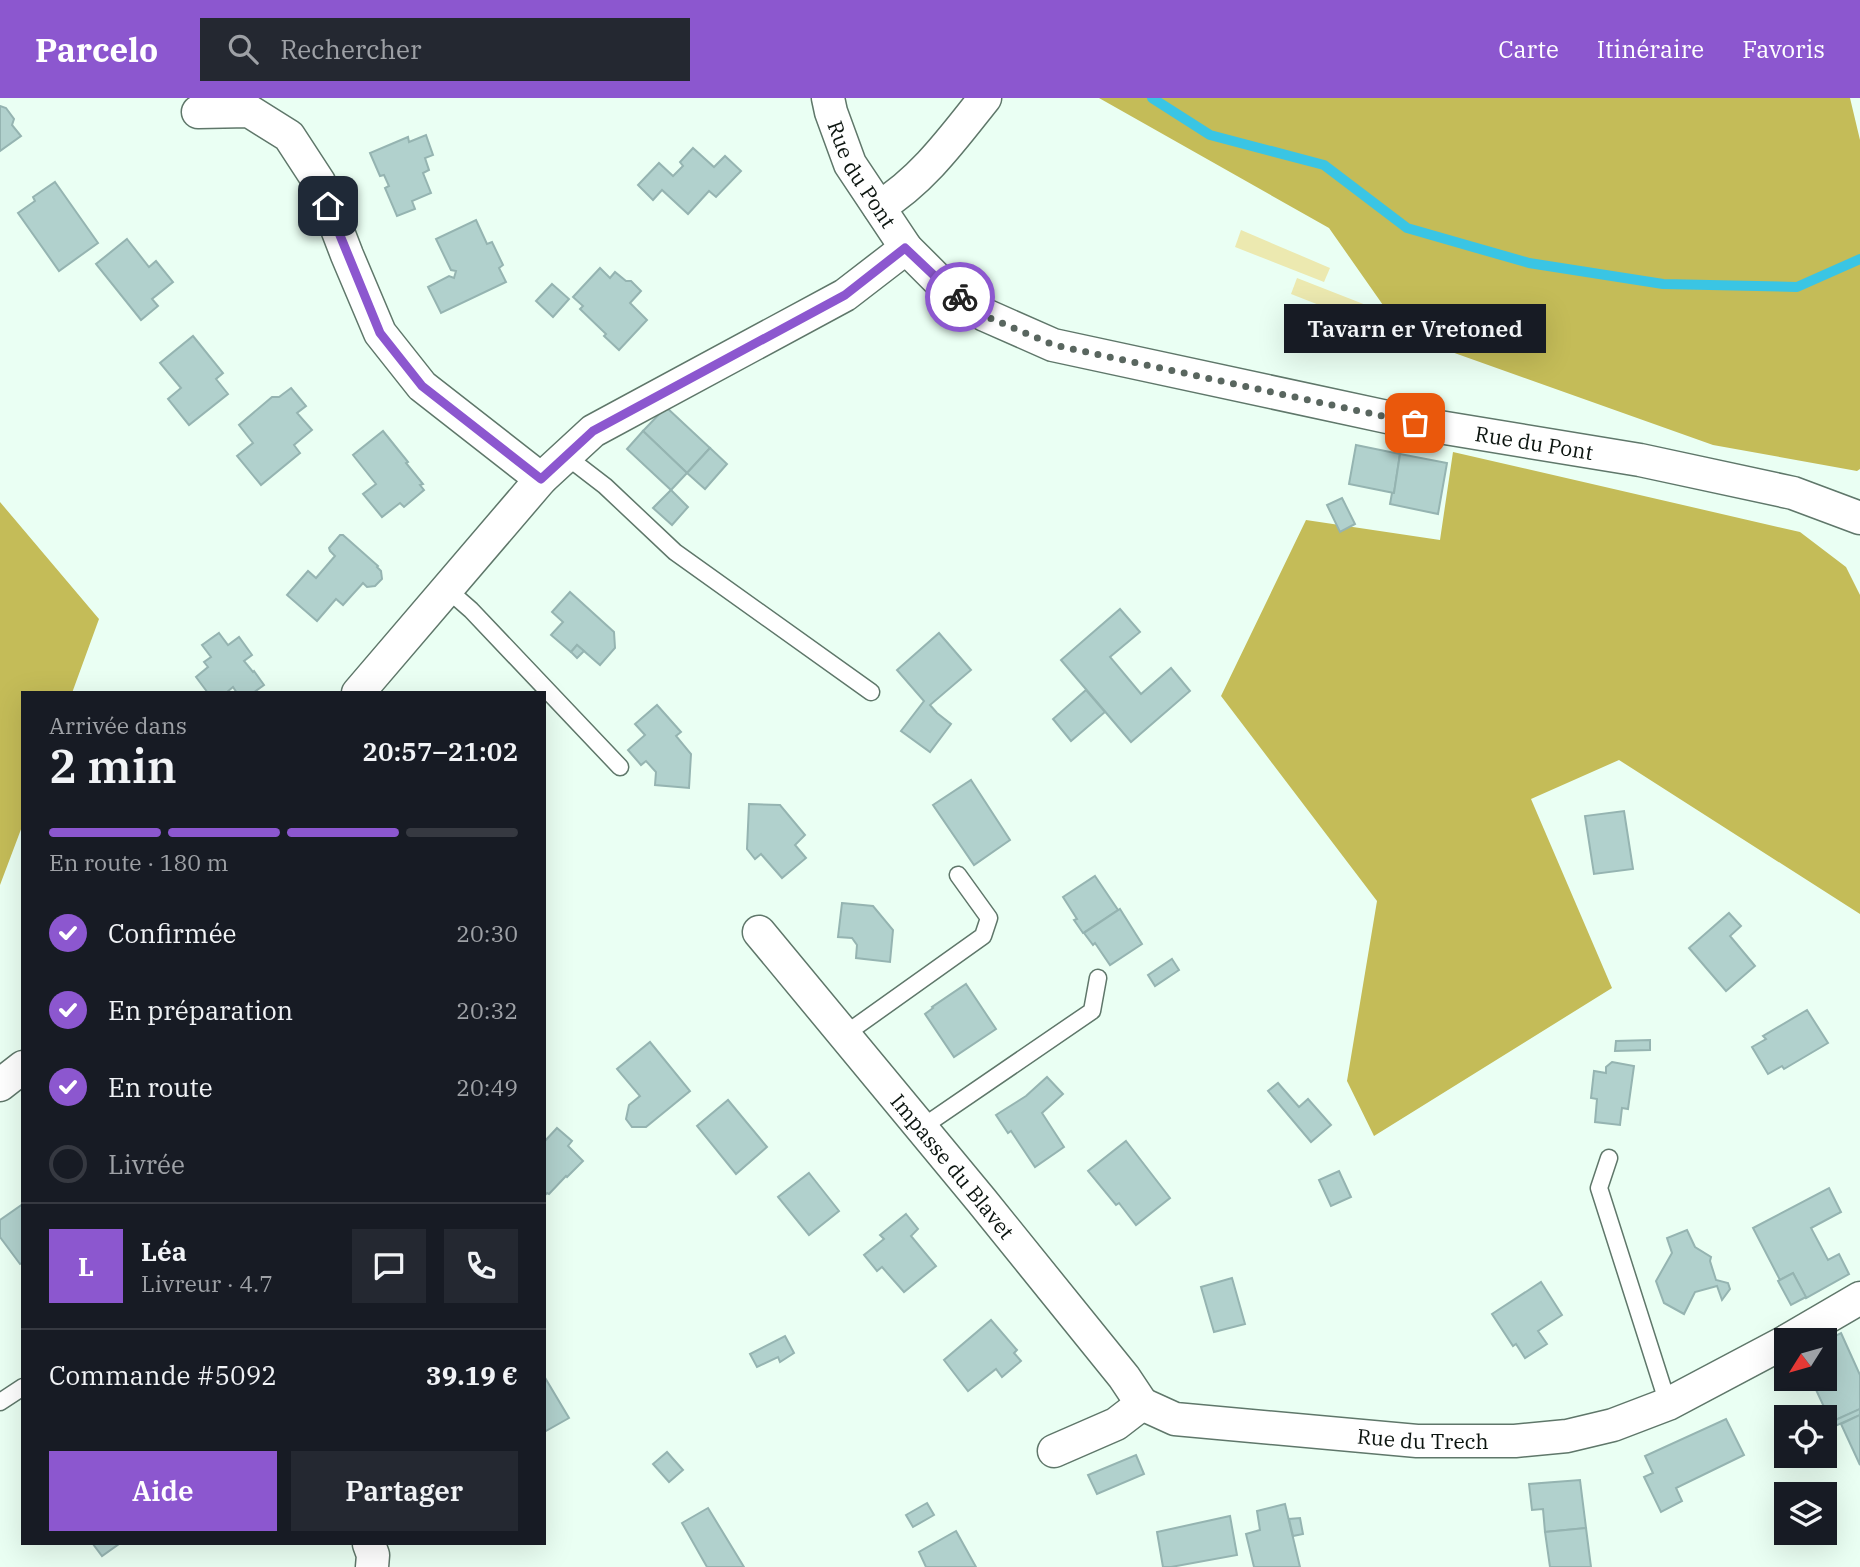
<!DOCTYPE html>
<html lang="fr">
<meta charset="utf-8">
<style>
body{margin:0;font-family:"IBM Plex Serif",serif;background:#242831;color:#f1f3f6;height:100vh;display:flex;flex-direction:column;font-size:26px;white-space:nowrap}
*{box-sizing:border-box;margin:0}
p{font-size:23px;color:#9ea1a6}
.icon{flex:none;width:38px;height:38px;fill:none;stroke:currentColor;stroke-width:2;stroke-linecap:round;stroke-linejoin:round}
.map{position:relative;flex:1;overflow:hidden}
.sheet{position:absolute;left:21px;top:593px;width:525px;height:854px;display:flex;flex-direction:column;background:#171b24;border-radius:0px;box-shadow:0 7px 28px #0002}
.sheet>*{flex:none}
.needle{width:46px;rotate:233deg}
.tools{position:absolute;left:1774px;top:1230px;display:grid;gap:14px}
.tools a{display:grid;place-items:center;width:63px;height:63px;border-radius:0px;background:#171b24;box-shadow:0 7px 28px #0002;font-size:35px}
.pin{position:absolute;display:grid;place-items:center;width:60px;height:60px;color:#fff;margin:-30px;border-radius:14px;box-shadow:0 4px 10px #0006}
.courier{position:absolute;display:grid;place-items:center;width:70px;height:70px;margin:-35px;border:5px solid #8c57cf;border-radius:50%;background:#fff;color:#222;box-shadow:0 2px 9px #0007}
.bubble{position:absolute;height:49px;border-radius:0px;background:#171b24;box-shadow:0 7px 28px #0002;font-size:23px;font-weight:600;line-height:49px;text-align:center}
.overview em{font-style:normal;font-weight:600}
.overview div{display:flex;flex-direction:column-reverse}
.overview{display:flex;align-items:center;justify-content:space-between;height:119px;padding:0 28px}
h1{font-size:46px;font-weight:600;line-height:52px}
.bar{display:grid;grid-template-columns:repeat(4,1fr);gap:10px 7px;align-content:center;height:84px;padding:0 28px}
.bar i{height:9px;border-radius:5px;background:#363941}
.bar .selected{background:#8c57cf}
.bar p{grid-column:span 4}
.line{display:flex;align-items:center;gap:18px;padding:0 28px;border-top:2px solid #363941}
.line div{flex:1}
.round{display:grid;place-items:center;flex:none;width:74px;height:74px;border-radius:0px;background:#242831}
ol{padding:0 28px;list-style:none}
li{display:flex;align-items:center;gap:21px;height:77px}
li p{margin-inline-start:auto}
li .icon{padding:7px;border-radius:50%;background:#8c57cf;color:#fff;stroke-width:4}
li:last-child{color:#9ea1a6}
li i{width:38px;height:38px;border:4px solid #363941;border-radius:50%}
.button{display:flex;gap:14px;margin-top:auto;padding:14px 28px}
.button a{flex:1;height:80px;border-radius:0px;background:#8c57cf;color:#fff;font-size:28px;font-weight:600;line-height:80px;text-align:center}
.button a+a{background:#242831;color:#f1f3f6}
header{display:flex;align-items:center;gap:42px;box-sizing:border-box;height:98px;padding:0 35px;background:#8c57cf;color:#fff}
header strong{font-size:33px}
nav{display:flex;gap:38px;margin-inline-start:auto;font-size:24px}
.search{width:490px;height:63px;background:#242831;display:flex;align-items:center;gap:18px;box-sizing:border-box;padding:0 24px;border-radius:0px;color:#9ea1a6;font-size:26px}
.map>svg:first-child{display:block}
.green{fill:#ece9b0}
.forest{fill:#c4bc58}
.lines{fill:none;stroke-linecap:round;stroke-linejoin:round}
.stream{stroke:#3ac5e4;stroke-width:10}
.building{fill:#b1d1cd;stroke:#95b4b1;stroke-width:2}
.lane-casing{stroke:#5f776a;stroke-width:19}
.street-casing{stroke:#5f776a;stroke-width:35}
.lane{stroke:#fff;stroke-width:16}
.street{stroke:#fff;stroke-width:32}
.done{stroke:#59665f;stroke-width:7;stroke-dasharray:0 12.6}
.route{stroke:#8c57cf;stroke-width:9}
.labels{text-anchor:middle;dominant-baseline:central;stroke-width:5;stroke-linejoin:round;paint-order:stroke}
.street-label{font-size:21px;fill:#0b140f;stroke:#fff}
</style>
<header>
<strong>Parcelo</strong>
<div class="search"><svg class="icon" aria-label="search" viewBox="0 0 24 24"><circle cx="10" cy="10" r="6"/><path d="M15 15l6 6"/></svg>Rechercher</div>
<nav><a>Carte</a><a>Itinéraire</a><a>Favoris</a></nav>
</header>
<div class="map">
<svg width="1860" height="1469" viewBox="0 0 1860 1469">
<rect width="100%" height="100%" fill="#eafff3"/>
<g class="green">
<polygon points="1241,132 1330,170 1324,184 1235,149"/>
<polygon points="1297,180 1389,216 1383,232 1291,196"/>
</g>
<g class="forest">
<polygon points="1099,0 1850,0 1860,42 1860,371 1857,373 1713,347 1404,237 1329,130"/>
<polygon points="1453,354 1800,434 1846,469 1860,497 1860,816 1619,662 1531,701 1612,890 1374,1038 1347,983 1377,803 1221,598 1306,422 1440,442"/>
<polygon points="0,404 99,521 72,595 23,595 23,726 0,787"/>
</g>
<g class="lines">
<polyline class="stream" points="1152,0 1210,37 1324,67 1407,130 1529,165 1663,186 1797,189 1860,161"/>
</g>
<g class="building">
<polygon points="0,8 6,10 14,21 12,27 21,38 0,53"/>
<polygon points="426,37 433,57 425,60 429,72 423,75 431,95 412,103 415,111 397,118 385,90 389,88 384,77 380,78 370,55 408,39 409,44"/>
<polygon points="693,50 714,69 725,58 741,73 716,99 709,93 688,116 662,92 653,102 638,87 659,65 673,78 683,68 680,64"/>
<polygon points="55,84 98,145 59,173 18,115 35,103 33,99"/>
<polygon points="476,122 487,146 492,144 503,167 499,170 506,184 441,215 428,189 449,178 454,180 456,173 451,172 436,141"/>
<polygon points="127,141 149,169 156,163 173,184 152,201 158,208 141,222 96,166"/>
<polygon points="600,170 610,180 615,174 626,183 631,183 641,193 630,205 647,222 619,252 604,238 606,236 580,211 583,208 573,199"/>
<polygon points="552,186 569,201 553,219 536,203"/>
<polygon points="193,238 223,275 216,281 228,296 189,327 168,301 181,290 160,265"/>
<polygon points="291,290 306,308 297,315 312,332 294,347 300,355 261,387 237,358 253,345 239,327 272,299 279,299"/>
<polygon points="666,309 710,350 687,375 643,333"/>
<polygon points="383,333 408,364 406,365 423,386 420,387 424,392 404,409 400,405 382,419 363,396 376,386 353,357"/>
<polygon points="643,333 687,375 671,392 627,351"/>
<polygon points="1356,347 1400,356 1394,395 1349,386"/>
<polygon points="710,350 727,366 705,391 687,375"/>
<polygon points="1400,356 1447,365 1438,416 1390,406 1392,395 1394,395"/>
<polygon points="671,392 688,409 672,427 653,410"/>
<polygon points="1342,400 1355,426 1340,434 1327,407"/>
<polygon points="340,437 343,437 378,468 377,469 381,473 382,481 375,488 367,489 363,485 343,507 336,501 317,523 287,497 308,473 316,480 335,458 330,453 329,450"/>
<polygon points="570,494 614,534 615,550 600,567 577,547 571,554 551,537 563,524 552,514"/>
<polygon points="1120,511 1140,534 1110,559 1141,596 1171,570 1190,593 1131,644 1061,562"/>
<polygon points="219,535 228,547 239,539 252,557 244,563 253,574 254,573 264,587 253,595 237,595 233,589 227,594 228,595 208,595 196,579 208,569 204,564 211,559 202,547"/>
<polygon points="939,535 971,572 930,607 937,615 951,626 930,654 901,633 924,603 897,572"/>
<polygon points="577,547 584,553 577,560 571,554"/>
<polygon points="1086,592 1105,614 1071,643 1053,621"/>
<polygon points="657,607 681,634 676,638 691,656 689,690 655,687 656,674 646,663 641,667 628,652 645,637 635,626"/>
<polygon points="971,682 1010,742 974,767 933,707"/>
<polygon points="749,706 780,707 805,737 795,747 806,760 782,780 761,756 755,761 747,751"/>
<polygon points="1624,713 1633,771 1594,776 1585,718"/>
<polygon points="1095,778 1118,812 1083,835 1074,822 1077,821 1063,799"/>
<polygon points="842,805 873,808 893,832 890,864 856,860 857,847 852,840 838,839"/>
<polygon points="1120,811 1142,846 1110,867 1095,845 1093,847 1084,835"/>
<polygon points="1729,815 1741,828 1730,838 1755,868 1726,893 1689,850"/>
<polygon points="1172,861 1179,872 1155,888 1148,877"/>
<polygon points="966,886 996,931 954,959 925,916 933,910 932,909"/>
<polygon points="1807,912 1828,945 1784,971 1782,968 1768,976 1752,949 1766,941 1763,938"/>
<polygon points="1650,942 1650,952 1615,953 1616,943"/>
<polygon points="650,944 690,993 646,1029 632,1029 626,1021 629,1007 640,998 617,971"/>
<polygon points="1612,964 1634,968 1628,1011 1622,1010 1620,1027 1595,1024 1597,1001 1591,1000 1594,973 1606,975 1606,969"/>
<polygon points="1047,979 1063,996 1042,1015 1064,1049 1035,1069 1011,1033 1008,1035 996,1017 1026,998"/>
<polygon points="1278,985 1299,1009 1308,1001 1331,1027 1311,1044 1268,993"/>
<polygon points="728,1002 767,1049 736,1076 697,1028"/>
<polygon points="557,1030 572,1043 568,1048 583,1063 567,1079 566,1078 549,1096 547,1095 544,1098 544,1044"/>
<polygon points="1126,1043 1170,1100 1136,1127 1119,1105 1116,1107 1088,1073"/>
<polygon points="1339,1073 1351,1099 1331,1108 1319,1082"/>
<polygon points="809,1075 839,1113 809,1137 778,1099"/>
<polygon points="1829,1090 1841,1114 1811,1130 1828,1162 1839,1156 1849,1176 1806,1200 1793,1175 1780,1182 1753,1130"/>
<polygon points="23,1106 23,1164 20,1166 0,1139 0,1122"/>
<polygon points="906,1116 918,1131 911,1138 936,1168 904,1194 882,1169 877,1173 864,1157 884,1141 880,1137"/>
<polygon points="1687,1132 1695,1149 1711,1159 1710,1163 1716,1182 1728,1185 1730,1191 1722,1202 1717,1188 1695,1194 1684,1216 1664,1205 1656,1183 1672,1155 1667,1140"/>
<polygon points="1793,1175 1806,1199 1791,1207 1778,1183"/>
<polygon points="1232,1180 1245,1226 1214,1234 1201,1189"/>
<polygon points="1541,1184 1562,1217 1538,1233 1547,1246 1525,1260 1516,1246 1513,1248 1492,1216"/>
<polygon points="991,1222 1017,1252 1014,1255 1021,1263 1002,1279 996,1271 968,1293 944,1262"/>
<polygon points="1841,1235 1860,1277 1860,1311 1831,1324 1811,1281 1825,1281 1825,1243"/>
<polygon points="785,1238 794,1255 780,1264 778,1259 757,1269 750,1256"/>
<polygon points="544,1278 569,1320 544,1334"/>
<polygon points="1860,1311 1860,1317 1833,1329 1831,1324"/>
<polygon points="1860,1317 1860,1367 1841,1326"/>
<polygon points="1726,1321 1744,1357 1676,1390 1682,1403 1661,1414 1644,1379 1653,1375 1645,1358"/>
<polygon points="667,1354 683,1372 669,1384 653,1366"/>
<polygon points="1136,1357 1144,1376 1097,1396 1088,1377"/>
<polygon points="1580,1382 1586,1430 1545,1434 1543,1411 1532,1412 1529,1386"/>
<polygon points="927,1405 934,1417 913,1429 906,1417"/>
<polygon points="1285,1406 1300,1469 1254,1469 1246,1436 1260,1432 1257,1413"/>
<polygon points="708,1410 744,1469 707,1469 682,1425"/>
<polygon points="1230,1418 1237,1457 1171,1469 1163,1469 1157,1434"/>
<polygon points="1300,1420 1303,1436 1293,1438 1289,1421"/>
<polygon points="1586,1430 1591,1469 1550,1469 1545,1434"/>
<polygon points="956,1433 976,1469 926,1469 919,1454"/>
<polygon points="93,1446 119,1446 102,1458"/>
</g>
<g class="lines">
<g class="lane-casing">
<g id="lane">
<polyline points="566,358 605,388 675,454 871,594"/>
<polyline points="447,491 471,512 620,669"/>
<polyline points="844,937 983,838 989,820 958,777"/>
<polyline points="921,1030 1092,913 1098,880"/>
<polyline points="1609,1060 1599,1090 1668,1306"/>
<polyline points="0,1304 23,1289"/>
</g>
</g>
<g class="street-casing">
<g id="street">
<path id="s1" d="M828 0 831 14 850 66 906 150 941 185 985 217 1053 247 1415 325 1640 362 1793 395 1860 420"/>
<polyline points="198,14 249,13 289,38 319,84 347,157 380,235 422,288 541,381"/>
<path d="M879 109C923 82 953 40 985 0"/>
<polyline points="358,595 541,381 593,333 845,197 906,150"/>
<path id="s2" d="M759 834 981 1102 1124 1279 1142 1306"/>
<polyline points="0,987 23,969"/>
<polyline points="1788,1242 1860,1200"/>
<path id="s3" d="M1142 1306 1175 1321 1417 1343H1515L1567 1338 1613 1327 1668 1306 1787 1243"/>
<polyline points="1054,1353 1116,1326 1142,1306"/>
<polyline points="369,1446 373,1457 372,1469"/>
</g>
</g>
<use href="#lane" class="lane"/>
<use href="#street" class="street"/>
</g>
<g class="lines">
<polyline class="done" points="960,199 985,218 1054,247 1415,325"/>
<polyline class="route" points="328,108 380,235 422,288 541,381 593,333 845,197 905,150 942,185 960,199"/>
</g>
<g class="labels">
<g class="street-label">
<text stroke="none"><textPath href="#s1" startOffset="84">Rue du Pont</textPath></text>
<text stroke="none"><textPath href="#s1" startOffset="840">Rue du Pont</textPath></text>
<text stroke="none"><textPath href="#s2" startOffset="304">Impasse du Blavet</textPath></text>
<text stroke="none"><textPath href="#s3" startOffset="285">Rue du Trech</textPath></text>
</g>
</g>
</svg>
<div class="tools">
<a><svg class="needle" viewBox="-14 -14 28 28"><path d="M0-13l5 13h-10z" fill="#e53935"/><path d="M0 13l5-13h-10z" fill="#9ea1a6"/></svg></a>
<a><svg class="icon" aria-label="locate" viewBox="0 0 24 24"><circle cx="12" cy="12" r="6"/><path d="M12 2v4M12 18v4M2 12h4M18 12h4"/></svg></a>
<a><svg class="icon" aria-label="layers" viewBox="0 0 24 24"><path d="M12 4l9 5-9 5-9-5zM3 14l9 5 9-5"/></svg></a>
</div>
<div class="pin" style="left:1415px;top:325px;background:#ea580c"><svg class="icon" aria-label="bag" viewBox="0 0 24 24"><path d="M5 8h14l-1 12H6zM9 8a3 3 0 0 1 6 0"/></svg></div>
<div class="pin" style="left:328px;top:108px;background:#1f2937"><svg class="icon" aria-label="home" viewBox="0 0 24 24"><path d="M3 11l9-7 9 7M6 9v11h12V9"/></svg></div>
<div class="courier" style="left:960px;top:199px"><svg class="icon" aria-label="bike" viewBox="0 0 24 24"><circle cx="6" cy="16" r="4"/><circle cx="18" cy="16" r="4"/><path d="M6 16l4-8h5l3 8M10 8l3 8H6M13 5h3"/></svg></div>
<div class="bubble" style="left:1284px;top:206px;width:262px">Tavarn er Vretoned</div>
<section class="sheet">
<div class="overview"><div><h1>2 min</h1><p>Arrivée dans</p></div><em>20:57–21:02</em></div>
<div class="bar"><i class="selected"></i><i class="selected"></i><i class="selected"></i><i></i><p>En route · 180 m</p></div>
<ol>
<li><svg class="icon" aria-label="check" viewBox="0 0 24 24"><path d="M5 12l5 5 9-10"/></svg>Confirmée<p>20:30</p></li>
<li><svg class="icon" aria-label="check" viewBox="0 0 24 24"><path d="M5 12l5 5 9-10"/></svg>En préparation<p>20:32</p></li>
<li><svg class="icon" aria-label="check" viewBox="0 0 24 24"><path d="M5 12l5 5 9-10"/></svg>En route<p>20:49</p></li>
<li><i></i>Livrée</li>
</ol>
<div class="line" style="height:126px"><b class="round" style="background:#8c57cf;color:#fff">L</b><div><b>Léa</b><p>Livreur · 4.7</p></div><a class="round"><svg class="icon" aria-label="chat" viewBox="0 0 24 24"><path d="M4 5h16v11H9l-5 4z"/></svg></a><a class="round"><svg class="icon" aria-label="phone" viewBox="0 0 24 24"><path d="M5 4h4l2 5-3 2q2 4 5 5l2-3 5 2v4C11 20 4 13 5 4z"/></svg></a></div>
<div class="line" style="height:91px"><div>Commande #5092</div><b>39.19 €</b></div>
<div class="button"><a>Aide</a><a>Partager</a></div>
</section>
</div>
